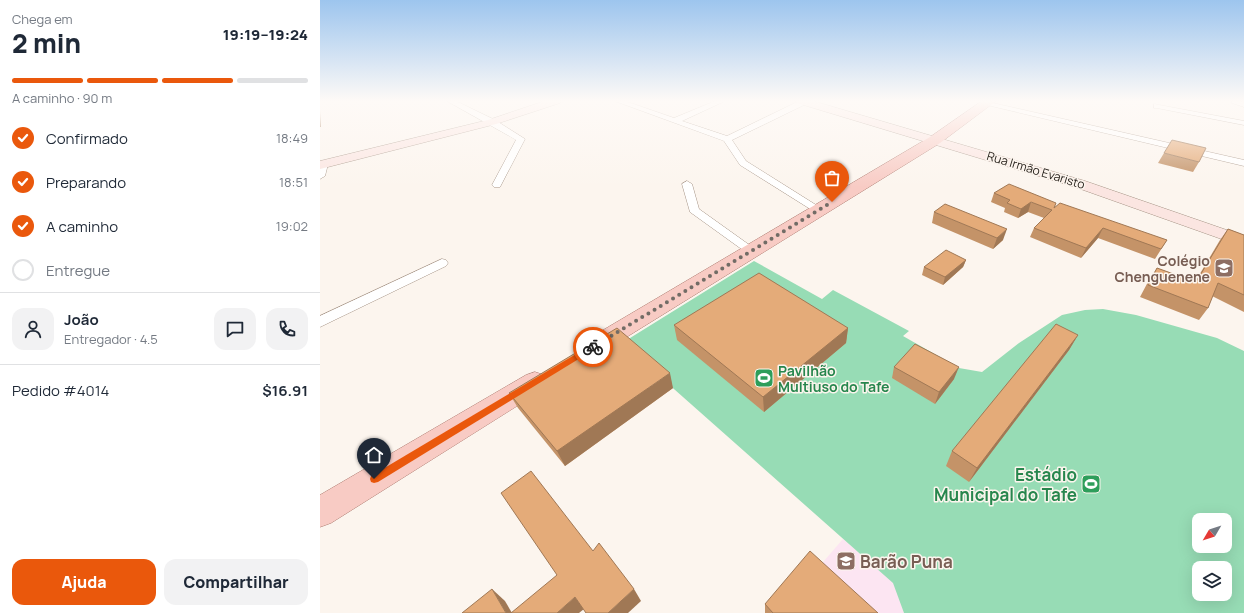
<!DOCTYPE html>
<html lang="pt">
<meta charset="utf-8">
<style>
body{margin:0;font-family:Manrope,sans-serif;background:#f2f2f3;color:#1f2937;height:100vh;display:flex;flex-direction:column;font-size:15px;white-space:nowrap}
*{box-sizing:border-box;margin:0}
p{font-size:13px;color:#747a83}
.icon{flex:none;width:22px;height:22px;fill:none;stroke:currentColor;stroke-width:2;stroke-linecap:round;stroke-linejoin:round}
.map{position:relative;flex:1;overflow:hidden}
.sheet{display:flex;flex-direction:column;background:#fff;width:320px}
.sheet>*{flex:none}
.needle{width:26px;rotate:231deg}
.buttons{position:absolute;left:872px;top:513px;display:grid;gap:8px}
.buttons a{display:grid;place-items:center;width:40px;height:40px;border-radius:8px;background:#fff;box-shadow:0 4px 16px #0002;font-size:20px}
.pin{position:absolute;display:grid;place-items:center;width:34px;height:34px;color:#fff;margin:-41px -17px;border-radius:50% 50% 50% 0;rotate:-45deg;box-shadow:0 0 4px #0007}
.pin .icon{rotate:45deg}
.courier{position:absolute;display:grid;place-items:center;width:40px;height:40px;margin:-20px;border:3px solid #ea580c;border-radius:50%;background:#fff;color:#222;box-shadow:0 1px 5px #0007}
.summary em{font-style:normal;font-weight:800}
.summary div{display:flex;flex-direction:column-reverse}
.summary{display:flex;align-items:center;justify-content:space-between;height:68px;padding:0 12px}
h1{font-size:26px;font-weight:800;line-height:30px}
.bar{display:grid;grid-template-columns:repeat(4,1fr);gap:6px 4px;align-content:center;height:48px;padding:0 12px}
.bar i{height:5px;border-radius:3px;background:#e0e1e3}
.bar .current{background:#ea580c}
.bar p{grid-column:span 4}
.line{display:flex;align-items:center;gap:10px;padding:0 12px;border-top:1px solid #e0e1e3}
.line div{flex:1}
.round{display:grid;place-items:center;flex:none;width:42px;height:42px;border-radius:12px;background:#f2f2f3}
ol{padding:0 12px;list-style:none}
li{display:flex;align-items:center;gap:12px;height:44px}
li p{margin-inline-start:auto}
li .icon{padding:4px;border-radius:50%;background:#ea580c;color:#fff;stroke-width:4}
li:last-child{color:#747a83}
li i{width:22px;height:22px;border:2px solid #e0e1e3;border-radius:50%}
.cta{display:flex;gap:8px;margin-top:auto;padding:8px 12px}
.cta a{flex:1;height:46px;border-radius:12px;background:#ea580c;color:#fff;font-size:16px;font-weight:800;line-height:46px;text-align:center}
.cta a+a{background:#f2f2f3;color:#1f2937}
main{display:flex;flex:1;min-height:0}
.map>svg:first-child{display:block}
.education{fill:#fce5f2}
.green{fill:#97dcb5;fill-rule:evenodd}
.lines{fill:none;stroke-linecap:round;stroke-linejoin:round}
.street-casing{stroke:#a59385;stroke-width:1}
.secondary-casing{stroke:#a59385;stroke-width:1}
.primary-casing{stroke:#ac7a6f;stroke-width:1}
.street{fill:#fff;fill-rule:evenodd}
.secondary{fill:#fbe5e1;fill-rule:evenodd}
.primary{fill:#f8cbc4;fill-rule:evenodd}
.wall{fill:#c49368}
.shaded-wall{fill:#a07855}
.building{fill:#e4ab79;stroke:#a07855}
.route{fill:#ea580c}
.done{stroke:#726c66;stroke-width:4;stroke-dasharray:0 7.2}
.labels{text-anchor:middle;dominant-baseline:central;stroke-width:3;stroke-linejoin:round;paint-order:stroke}
.far-street-label{font-size:12px;fill:#28221c;stroke:#fcf5ee}
.education-label{font-size:14px;font-weight:bold;fill:#785e54;stroke:#fcf5ee;text-anchor:end}
.leisure-label{font-size:14px;font-weight:bold;fill:#27864d;stroke:#fcf5ee;text-anchor:start}
.near-leisure-label{font-size:17px;font-weight:bold;fill:#27864d;stroke:#fcf5ee;text-anchor:end}
.near-education-label{font-size:17px;font-weight:bold;fill:#785e54;stroke:#fcf5ee;text-anchor:start}
</style>
<main>
<section class="sheet">
<div class="summary"><div><h1>2 min</h1><p>Chega em</p></div><em>19:19–19:24</em></div>
<div class="bar"><i class="current"></i><i class="current"></i><i class="current"></i><i></i><p>A caminho · 90 m</p></div>
<ol>
<li><svg class="icon" aria-label="check" viewBox="0 0 24 24"><path d="M5 12l5 5 9-10"/></svg>Confirmado<p>18:49</p></li>
<li><svg class="icon" aria-label="check" viewBox="0 0 24 24"><path d="M5 12l5 5 9-10"/></svg>Preparando<p>18:51</p></li>
<li><svg class="icon" aria-label="check" viewBox="0 0 24 24"><path d="M5 12l5 5 9-10"/></svg>A caminho<p>19:02</p></li>
<li><i></i>Entregue</li>
</ol>
<div class="line" style="height:72px"><a class="round"><svg class="icon" aria-label="person" viewBox="0 0 24 24"><circle cx="12" cy="8" r="4"/><path d="M4 21q1-7 8-7t8 7"/></svg></a><div><b>João</b><p>Entregador · 4.5</p></div><a class="round"><svg class="icon" aria-label="chat" viewBox="0 0 24 24"><path d="M4 5h16v11H9l-5 4z"/></svg></a><a class="round"><svg class="icon" aria-label="phone" viewBox="0 0 24 24"><path d="M5 4h4l2 5-3 2q2 4 5 5l2-3 5 2v4C11 20 4 13 5 4z"/></svg></a></div>
<div class="line" style="height:52px"><div>Pedido #4014</div><b>$16.91</b></div>
<div class="cta"><a>Ajuda</a><a>Compartilhar</a></div>
</section>
<div class="map">
<svg width="924" height="613" viewBox="0 0 924 613">
<rect width="100%" height="100%" fill="#fcf5ee"/>
<polygon class="education" points="523,539 574,583 584,613 459,613"/>
<path class="green" d="M434 261 502 299 513 290 589 331 583 336 639 368 662 372 699 343 742 315 765 310 783 309 816 315 897 338 924 351V613H584L573 583 302 343ZM879 520H905V546H879ZM879 568H905V594H879Z"/>
<g class="lines">
<g class="street-casing">
<g id="street">
<polygon points="127,101 136,101 175,120 205,139 180,187 174,187 172,185 196,140"/>
<polygon points="295,101 305,101 354,118 395,101 405,101 362,121 407,136 479,101 486,101 486,104 412,140 426,161 504,210 503,212 495,212 420,165 404,141"/>
<polygon points="664,101 924,160 924,166 667,105 663,103"/>
<polygon points="912,101 924,102 924,107 912,103"/>
<polygon points="834,104 924,121 924,125 837,108 834,108"/>
<polygon points="4,161 8,164 5,176 0,179 0,163"/>
<polygon points="367,181 372,184 379,209 435,249 437,251 435,253 427,253 370,212 362,184"/>
<polygon points="122,259 126,260 128,263 126,266 0,327 0,316"/>
</g>
</g>
<g class="secondary-casing">
<g id="secondary">
<polygon points="225,101 241,101 240,103 176,124 0,169 0,161 168,120"/>
<polygon points="476,101 493,101 765,181 924,236 924,247 755,187 477,103"/>
</g>
</g>
<g class="primary-casing">
<g id="primary">
<polygon points="662,101 676,101 620,143 284,351 276,353 268,351 265,345 268,339 610,137"/>
<polygon points="215,372 224,375 227,382 224,389 11,523 0,527 0,495 206,375"/>
</g>
</g>
<use href="#street" class="street"/>
<use href="#secondary" class="secondary"/>
<use href="#primary" class="primary"/>
</g>
<g class="wall">
<polygon points="844,153 879,162 873,172 838,163"/>
<polygon points="674,193 734,208 847,240 835,259 778,238 761,258 710,237 714,228 724,218 708,212 698,218 684,212 685,208 671,202"/>
<polygon points="614,212 683,240 673,249 612,223"/>
<polygon points="908,229 924,235 924,312 892,296 888,308 879,320 820,297 829,280 837,268 875,282 900,240"/>
<polygon points="646,260 643,267 623,285 602,275 604,267"/>
<polygon points="354,325 528,328 526,343 444,412 357,340"/>
<polygon points="758,335 749,350 649,482 626,466 632,451"/>
<polygon points="574,367 634,379 615,404 572,378"/>
<polygon points="353,388 245,466 198,408 189,393"/>
<polygon points="445,604 558,613 445,613"/>
</g>
<g class="shaded-wall">
<polygon points="0,111 1,127 0,127"/>
<polygon points="711,202 708,212 698,218 701,209"/>
<polygon points="783,228 778,238 761,258 766,248"/>
<polygon points="687,229 683,240 673,249 677,238"/>
<polygon points="646,260 643,267 623,285 625,277"/>
<polygon points="528,328 526,343 444,412 443,397"/>
<polygon points="758,335 749,350 649,482 657,468"/>
<polygon points="639,367 634,379 615,404 619,392"/>
<polygon points="350,373 353,388 245,466 237,451"/>
<polygon points="172,589 185,601 192,613 186,613"/>
<polygon points="314,589 321,601 308,613 288,613"/>
<polygon points="255,597 264,609 259,613 237,613"/>
</g>
<g class="building">
<polygon points="852,140 886,148 879,162 844,153"/>
<polygon points="689,184 736,203 734,208 740,203 847,240 841,249 783,228 766,248 714,228 732,210 711,202 701,209 687,203 690,200 674,193"/>
<polygon points="625,204 687,229 677,238 614,212"/>
<polygon points="908,229 924,235 924,295 898,283 888,308 828,285 837,268 876,282"/>
<polygon points="626,250 646,260 625,277 604,267"/>
<polygon points="439,273 528,328 443,397 354,325"/>
<polygon points="736,324 758,335 657,468 632,451"/>
<polygon points="297,328 350,373 237,451 189,393"/>
<polygon points="595,344 639,367 619,392 574,367"/>
<polygon points="211,471 273,551 279,543 314,589 288,613 266,613 255,597 237,613 191,613 237,575 181,493"/>
<polygon points="490,551 558,613 453,613 445,604"/>
<polygon points="172,589 186,613 142,613"/>
</g>
<linearGradient id="sky" x2="0" y2="1"><stop stop-color="#9dc5ee"/><stop offset="0.54" stop-color="#fefaf7"/><stop offset="1" stop-color="#fefaf7" stop-opacity="0"/></linearGradient>
<rect width="924" height="187" fill="url(#sky)"/>
<polygon class="route" points="273,344 275,345 275,349 58,482 54,483 51,482 50,479 51,476"/>
<g class="lines">
<polyline class="done" points="273,347 512,202"/>
</g>
<defs>
<g id="school-square" transform="scale(1)"><rect x="-9" y="-9" width="18" height="18" rx="4" fill="#8d6e63" stroke="#fcf5ee"/><path d="M0-5L7-2L0 1L-7-2ZM-4 1L0 2.5L4 1V4Q0 6-4 4Z" fill="#fff"/></g>
<g id="stadium-square" transform="scale(1)"><rect x="-9" y="-9" width="18" height="18" rx="4" fill="#2e9e5b" stroke="#fcf5ee"/><path d="M0-5a6.5 5 0 1 0 0 10a6.5 5 0 1 0 0-10ZM-3.5-1.8h7v3.6h-7Z" fill="#fff"/></g>
</defs>
<g fill-rule="evenodd">
<use href="#school-square" x="904" y="268"/>
<use href="#stadium-square" x="444" y="378"/>
<use href="#stadium-square" x="771" y="484"/>
<use href="#school-square" x="526" y="561"/>
</g>
<g class="labels">
<g class="far-street-label">
<text transform="translate(716 170) rotate(17)">Rua Irmão Evaristo</text>
</g>
<g class="education-label">
<text x="890" y="260">Colégio<tspan x="890" dy="16">Chenguenene</tspan></text>
</g>
<g class="leisure-label">
<text x="458" y="370">Pavilhão<tspan x="458" dy="16">Multiuso do Tafe</tspan></text>
</g>
<g class="near-leisure-label">
<text x="757" y="474">Estádio<tspan x="757" dy="20">Municipal do Tafe</tspan></text>
</g>
<g class="near-education-label">
<text x="540" y="561">Barão Puna</text>
</g>
</g>
</svg>
<div class="buttons">
<a><svg class="needle" viewBox="-14 -14 28 28"><path d="M0-13l5 13h-10z" fill="#e53935"/><path d="M0 13l5-13h-10z" fill="#747a83"/></svg></a>
<a><svg class="icon" aria-label="layers" viewBox="0 0 24 24"><path d="M12 4l9 5-9 5-9-5zM3 14l9 5 9-5"/></svg></a>
</div>
<div class="pin" style="left:512px;top:202px;background:#ea580c"><svg class="icon" aria-label="bag" viewBox="0 0 24 24"><path d="M5 8h14l-1 12H6zM9 8a3 3 0 0 1 6 0"/></svg></div>
<div class="pin" style="left:54px;top:479px;background:#1f2937"><svg class="icon" aria-label="home" viewBox="0 0 24 24"><path d="M3 11l9-7 9 7M6 9v11h12V9"/></svg></div>
<div class="courier" style="left:273px;top:347px"><svg class="icon" aria-label="bike" viewBox="0 0 24 24"><circle cx="6" cy="16" r="4"/><circle cx="18" cy="16" r="4"/><path d="M6 16l4-8h5l3 8M10 8l3 8H6M13 5h3"/></svg></div>
</div>
</main>
